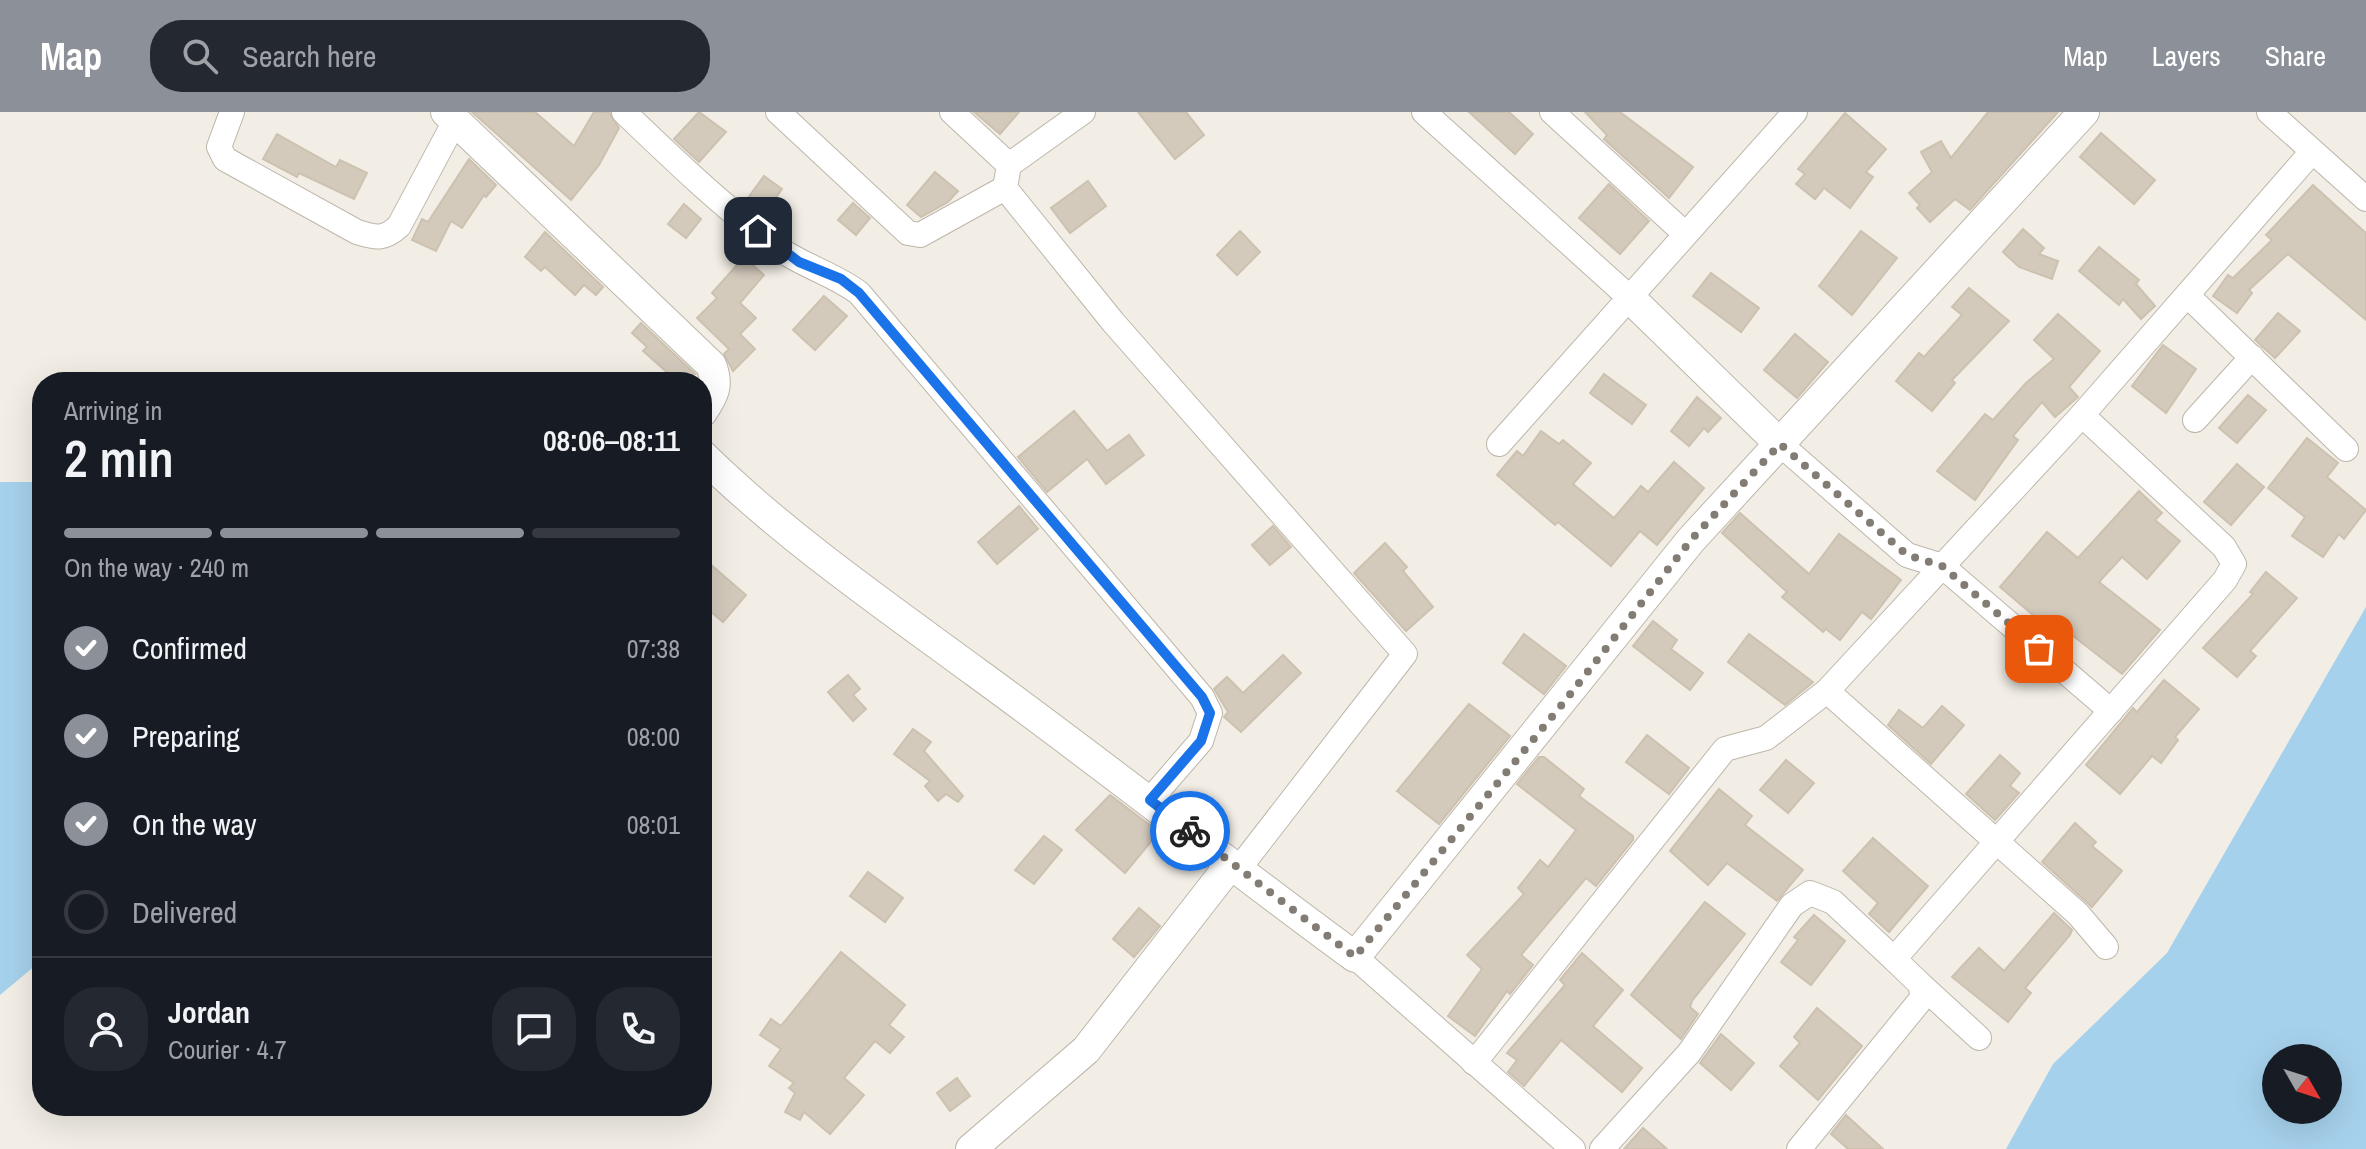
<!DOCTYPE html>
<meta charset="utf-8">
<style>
body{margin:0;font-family:"Archivo Narrow",sans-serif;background:#242831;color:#f1f3f6;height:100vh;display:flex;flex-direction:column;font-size:30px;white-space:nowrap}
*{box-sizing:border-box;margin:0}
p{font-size:26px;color:#9ea1a6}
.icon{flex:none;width:44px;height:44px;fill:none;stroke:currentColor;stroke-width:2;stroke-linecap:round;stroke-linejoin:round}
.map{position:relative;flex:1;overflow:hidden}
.details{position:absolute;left:32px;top:260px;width:680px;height:744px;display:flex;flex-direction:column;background:#171b24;border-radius:32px;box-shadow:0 8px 32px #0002}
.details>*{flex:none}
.needle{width:52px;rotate:129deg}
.fabs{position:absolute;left:2262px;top:932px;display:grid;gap:16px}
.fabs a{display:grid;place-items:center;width:80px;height:80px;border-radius:50%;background:#171b24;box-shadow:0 8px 32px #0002;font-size:40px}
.pin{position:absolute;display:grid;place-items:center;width:68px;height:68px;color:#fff;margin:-34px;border-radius:16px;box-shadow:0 4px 12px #0006}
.courier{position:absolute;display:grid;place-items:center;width:80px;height:80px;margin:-40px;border:6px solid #1a73e8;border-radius:50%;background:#fff;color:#222;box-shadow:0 2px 10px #0007}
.head em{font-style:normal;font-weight:600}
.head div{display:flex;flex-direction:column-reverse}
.head{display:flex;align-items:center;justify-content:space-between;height:136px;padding:0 32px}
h1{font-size:52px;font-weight:600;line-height:60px}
.bar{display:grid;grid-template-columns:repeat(4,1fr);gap:12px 8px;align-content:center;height:96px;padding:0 32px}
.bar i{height:10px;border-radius:6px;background:#363941}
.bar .current{background:#8c9099}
.bar p{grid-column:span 4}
.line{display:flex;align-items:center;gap:20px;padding:0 32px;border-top:2px solid #363941}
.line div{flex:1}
.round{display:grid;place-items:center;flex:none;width:84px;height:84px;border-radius:32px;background:#242831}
ol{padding:0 32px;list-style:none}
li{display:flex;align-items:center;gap:24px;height:88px}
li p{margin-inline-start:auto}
li .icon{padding:8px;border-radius:50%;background:#8c9099;color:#fff;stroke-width:4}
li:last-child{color:#9ea1a6}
li i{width:44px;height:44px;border:4px solid #363941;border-radius:50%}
header{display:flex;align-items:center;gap:48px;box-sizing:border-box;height:112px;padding:0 40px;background:#8c9099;color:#fff}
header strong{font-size:38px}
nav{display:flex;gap:44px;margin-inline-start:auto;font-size:28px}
.search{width:560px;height:72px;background:#242831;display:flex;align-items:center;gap:20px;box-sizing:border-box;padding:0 28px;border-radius:32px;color:#9ea1a6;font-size:30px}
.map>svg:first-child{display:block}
.water{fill:#a6d1ec;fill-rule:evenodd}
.building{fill:#d3cabc;stroke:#cdc1b0;stroke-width:2}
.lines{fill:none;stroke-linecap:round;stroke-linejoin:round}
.minor-casing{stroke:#bdb6aa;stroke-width:26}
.tertiary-casing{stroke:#bdb6aa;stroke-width:32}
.minor{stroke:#fff;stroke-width:24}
.tertiary{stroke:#fff;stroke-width:30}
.done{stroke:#827c74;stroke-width:8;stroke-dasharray:0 14.4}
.route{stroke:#1a73e8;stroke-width:10}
</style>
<header>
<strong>Map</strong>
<div class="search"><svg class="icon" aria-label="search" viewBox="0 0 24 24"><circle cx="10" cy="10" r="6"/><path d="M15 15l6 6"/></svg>Search here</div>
<nav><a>Map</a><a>Layers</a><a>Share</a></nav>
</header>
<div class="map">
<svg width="2366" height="1037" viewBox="0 0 2366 1037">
<rect width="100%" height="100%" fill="#f2eee6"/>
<g class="water">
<polygon points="0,370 42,370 42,848 0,883"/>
<path d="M2366 495V1037H2006L2053 952 2167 841ZM2276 946H2328V998H2276Z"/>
</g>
<g class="building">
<polygon points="472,0 535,0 574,34 594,0 609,0 619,16 599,53 571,88"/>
<polygon points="699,0 726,20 699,50 674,27"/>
<polygon points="974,0 1019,0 1000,22"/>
<polygon points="1138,0 1186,0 1204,23 1175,47"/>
<polygon points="1469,0 1509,0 1533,22 1515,42"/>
<polygon points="1585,0 1620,0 1693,55 1669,86 1604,27 1607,23"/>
<polygon points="1988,0 2058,0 1970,98 1955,87 1930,110 1917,96 1920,93 1909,81 1932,60 1921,40 1941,29 1951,46"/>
<polygon points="1845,1 1886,37 1866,60 1873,65 1850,96 1824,76 1815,87 1796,72 1805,62 1798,57"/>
<polygon points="2101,21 2155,68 2134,92 2080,45"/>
<polygon points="277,22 336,55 340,48 367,61 354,87 299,61 297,65 263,47"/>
<polygon points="469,47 496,73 486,85 484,83 462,116 451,109 436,139 412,128 422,107 428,110"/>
<polygon points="935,60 958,79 948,90 921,105 907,93"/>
<polygon points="764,64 782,77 762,105 745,90"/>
<polygon points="1088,69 1106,94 1070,121 1051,96"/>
<polygon points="1609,72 1649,109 1620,142 1579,106"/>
<polygon points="2313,73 2366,121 2366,208 2288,142 2249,178 2252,181 2237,201 2213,184 2228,163 2233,166 2272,128 2266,123"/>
<polygon points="853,91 870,106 856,123 838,108"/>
<polygon points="684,92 701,107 686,126 668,112"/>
<polygon points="2023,117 2044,136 2039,142 2058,149 2052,167 2019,155 2003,140"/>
<polygon points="1240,119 1260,140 1237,163 1217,143"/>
<polygon points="1861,119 1897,146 1852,203 1819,174"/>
<polygon points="545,120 603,175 596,183 584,173 575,183 545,155 541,159 525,145"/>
<polygon points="2099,135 2139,168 2136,172 2155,194 2141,207 2123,187 2119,193 2079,159"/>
<polygon points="744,145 764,163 740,191 756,206 740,222 755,237 733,259 724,242 729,237 697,206 717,186 712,181"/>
<polygon points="1711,161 1759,196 1741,220 1693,184"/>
<polygon points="1969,176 2009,209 1952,268 1955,271 1932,299 1896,269 1919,241 1924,245 1962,203 1952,195"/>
<polygon points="824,184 847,204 815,238 793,218"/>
<polygon points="2278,201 2300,219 2275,246 2255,228"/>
<polygon points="2058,202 2100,239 2069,275 2078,285 2055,305 2042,290 2013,324 2018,328 1975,388 1937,359 1985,302 1993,308 2026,271 2054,247 2034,228"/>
<polygon points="641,211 695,262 678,270 643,239 647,235 632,221"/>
<polygon points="1795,222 1828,250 1797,286 1764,258"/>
<polygon points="2163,233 2196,257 2166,301 2132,274"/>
<polygon points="1604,262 1646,293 1632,312 1590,281"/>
<polygon points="2248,283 2266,298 2237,331 2219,316"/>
<polygon points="1697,285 1721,306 1708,320 1704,316 1689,334 1671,319"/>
<polygon points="1074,299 1107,339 1129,323 1144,343 1106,372 1087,347 1047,380 1018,345"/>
<polygon points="1541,319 1559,332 1563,328 1591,351 1573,372 1614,406 1641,374 1648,380 1674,350 1704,376 1657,433 1640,419 1611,454 1558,410 1555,413 1497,363 1517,339 1523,344"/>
<polygon points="2307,326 2338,351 2327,365 2366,398 2344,427 2339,422 2323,445 2292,424 2305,405 2268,376"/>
<polygon points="2237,352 2264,375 2231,413 2204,390"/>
<polygon points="2139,379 2162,401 2155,408 2180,429 2147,467 2122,445 2099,470 2160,518 2122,562 2059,513 2053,520 2000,475 2047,420 2078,446"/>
<polygon points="1019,394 1038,417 997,452 978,430"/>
<polygon points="1740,401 1809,462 1839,422 1901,468 1871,507 1862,500 1840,528 1826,517 1823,520 1782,485 1787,480 1722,421"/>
<polygon points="1273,414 1291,435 1270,453 1252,433"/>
<polygon points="1385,431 1407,455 1403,459 1433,495 1406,519 1354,461"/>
<polygon points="702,445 746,483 723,510 702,492"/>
<polygon points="2266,460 2297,486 2250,539 2256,544 2237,565 2203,536 2253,482 2250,480"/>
<polygon points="1653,509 1677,528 1671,537 1703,561 1690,578 1633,534"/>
<polygon points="1524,522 1566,554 1544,582 1503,551"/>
<polygon points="1749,522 1813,570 1811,572 1785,593 1728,550"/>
<polygon points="1283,543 1301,561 1241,620 1224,605 1228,600 1214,577 1227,565 1243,581"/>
<polygon points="848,563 860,577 853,583 866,597 853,609 828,580"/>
<polygon points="2164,568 2199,597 2175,625 2178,628 2161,651 2152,644 2120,682 2086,653 2133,596 2137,600"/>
<polygon points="1469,592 1510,624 1439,712 1397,679"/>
<polygon points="1942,594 1964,613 1931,652 1888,613 1899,598 1923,616"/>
<polygon points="913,617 931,630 924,639 963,684 958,690 946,682 938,689 925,674 930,669 894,642"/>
<polygon points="1647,623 1689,656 1669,682 1626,650"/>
<polygon points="2000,643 2020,661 2010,674 2019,681 1995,708 1966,682"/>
<polygon points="1539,645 1544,645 1584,677 1579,684 1633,724 1633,728 1596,774 1586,766 1521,843 1533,853 1510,882 1507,879 1475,924 1448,904 1482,857 1467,843 1524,782 1518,776 1540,748 1548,755 1576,718 1517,672"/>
<polygon points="1786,648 1814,671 1788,701 1760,678"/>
<polygon points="1719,677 1752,704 1745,713 1803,758 1777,789 1727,751 1708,773 1670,739"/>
<polygon points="1110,683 1159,720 1125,761 1076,718"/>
<polygon points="2075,711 2096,730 2092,734 2122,759 2092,795 2042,750"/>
<polygon points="1044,724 1062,738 1034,772 1015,758"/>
<polygon points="1873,726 1928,774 1889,820 1869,802 1878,791 1843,759"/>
<polygon points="868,760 903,786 885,810 850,784"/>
<polygon points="1705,790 1745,822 1692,889 1690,895 1698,902 1681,927 1631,883"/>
<polygon points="1139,796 1160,814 1134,845 1113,827"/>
<polygon points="2054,801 2072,818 2070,823 2025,876 2031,881 2008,910 1952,865 1979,836 2004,859"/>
<polygon points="1814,803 1845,829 1811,873 1781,850 1798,828 1794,825"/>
<polygon points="841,840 905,893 889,913 904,925 890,941 875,929 844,966 864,983 830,1022 804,1000 800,1008 785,1000 795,981 789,976 794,971 769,954 781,937 760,923 771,907 781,914"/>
<polygon points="1582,841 1623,878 1593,914 1642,956 1622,980 1561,928 1524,974 1508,960 1517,948 1507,941 1565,873 1560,868"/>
<polygon points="1817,896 1862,934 1818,988 1780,954 1800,931 1794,925"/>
<polygon points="1721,922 1754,951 1731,978 1700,951"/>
<polygon points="957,966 970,984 950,999 937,981"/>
<polygon points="1846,1003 1883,1037 1848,1037 1831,1022"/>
<polygon points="1643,1016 1667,1037 1624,1037"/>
</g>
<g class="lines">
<g class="minor-casing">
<g id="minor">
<path d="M232 0 219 35 225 47 357 120C376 126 384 128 399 114L455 9"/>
<path d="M624 0C673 47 723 95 778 136 803 154 834 162 859 181L1202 585 1210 601 1201 629 1150 688"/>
<polyline points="778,0 908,121 920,123 1005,76"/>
<polyline points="952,0 1009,53"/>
<polyline points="1083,0 1009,53 1005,76 1113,210 1405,542 1237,759"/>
<polyline points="1424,0 1630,186"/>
<polyline points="1552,0 1681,118"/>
<polyline points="2269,0 2366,87"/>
<polyline points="2188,184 2346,337"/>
<polyline points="2195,308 2252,245"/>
<polyline points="1499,332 1795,0"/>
<polyline points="1780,332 1907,443 1942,454 2111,599"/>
<polyline points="2106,835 2078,802 1827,579 2082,303 2311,41"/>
<polyline points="1355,845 1573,1037"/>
<polyline points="1920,872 1979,926"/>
<polyline points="1474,951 1725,637 1766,626 1827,579"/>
<polyline points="1602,1037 1689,941 1792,793 1810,781 1833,790 1894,847 2225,468 2234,452 2224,435 2082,303"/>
<polyline points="1799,1037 1923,885 1920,872 1894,847"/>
</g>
</g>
<g class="tertiary-casing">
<g id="tertiary">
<path d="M446 0 711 253C719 273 714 282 702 300"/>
<polyline points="1630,186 1780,332"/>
<path d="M702 343C786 425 883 492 977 561 1105 654 1228 752 1355 845L1691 428 2084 0"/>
<polyline points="971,1037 1086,938 1230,753"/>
</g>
</g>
<use href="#minor" class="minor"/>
<use href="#tertiary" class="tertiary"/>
</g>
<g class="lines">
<polyline class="done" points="1190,719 1355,845 1564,590 1691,428 1780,332 1907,443 1942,454 2039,537"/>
<polyline class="route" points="758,119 799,150 841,167 859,181 1202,585 1210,601 1201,629 1150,688 1190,719"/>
</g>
</svg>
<div class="fabs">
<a><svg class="needle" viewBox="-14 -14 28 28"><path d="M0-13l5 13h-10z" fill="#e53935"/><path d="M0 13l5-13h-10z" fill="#9ea1a6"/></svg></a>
</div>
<div class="pin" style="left:2039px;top:537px;background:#ea580c"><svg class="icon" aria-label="bag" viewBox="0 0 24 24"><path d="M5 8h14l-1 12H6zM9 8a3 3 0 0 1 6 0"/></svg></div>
<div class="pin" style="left:758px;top:119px;background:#1f2937"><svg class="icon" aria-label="home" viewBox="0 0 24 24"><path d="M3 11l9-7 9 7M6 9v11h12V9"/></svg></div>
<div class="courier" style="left:1190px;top:719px"><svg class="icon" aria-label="bike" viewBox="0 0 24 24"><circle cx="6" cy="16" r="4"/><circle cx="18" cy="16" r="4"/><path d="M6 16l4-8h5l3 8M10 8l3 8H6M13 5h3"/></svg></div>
<section class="details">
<div class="head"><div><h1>2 min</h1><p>Arriving in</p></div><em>08:06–08:11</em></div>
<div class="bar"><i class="current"></i><i class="current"></i><i class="current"></i><i></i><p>On the way · 240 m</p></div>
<ol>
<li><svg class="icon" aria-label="check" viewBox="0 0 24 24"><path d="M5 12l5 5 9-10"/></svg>Confirmed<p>07:38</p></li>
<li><svg class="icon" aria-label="check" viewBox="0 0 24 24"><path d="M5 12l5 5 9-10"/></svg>Preparing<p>08:00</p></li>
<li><svg class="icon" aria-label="check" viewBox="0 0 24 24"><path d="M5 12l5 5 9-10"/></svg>On the way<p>08:01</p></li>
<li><i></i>Delivered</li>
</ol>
<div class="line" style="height:144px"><a class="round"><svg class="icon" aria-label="person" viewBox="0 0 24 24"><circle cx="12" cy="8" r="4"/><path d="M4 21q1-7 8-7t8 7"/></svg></a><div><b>Jordan</b><p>Courier · 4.7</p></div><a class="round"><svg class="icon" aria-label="chat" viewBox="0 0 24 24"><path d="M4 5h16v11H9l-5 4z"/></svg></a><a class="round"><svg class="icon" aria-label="phone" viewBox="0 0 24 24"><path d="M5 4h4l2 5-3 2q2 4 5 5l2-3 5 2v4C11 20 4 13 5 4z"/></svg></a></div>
</section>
</div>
